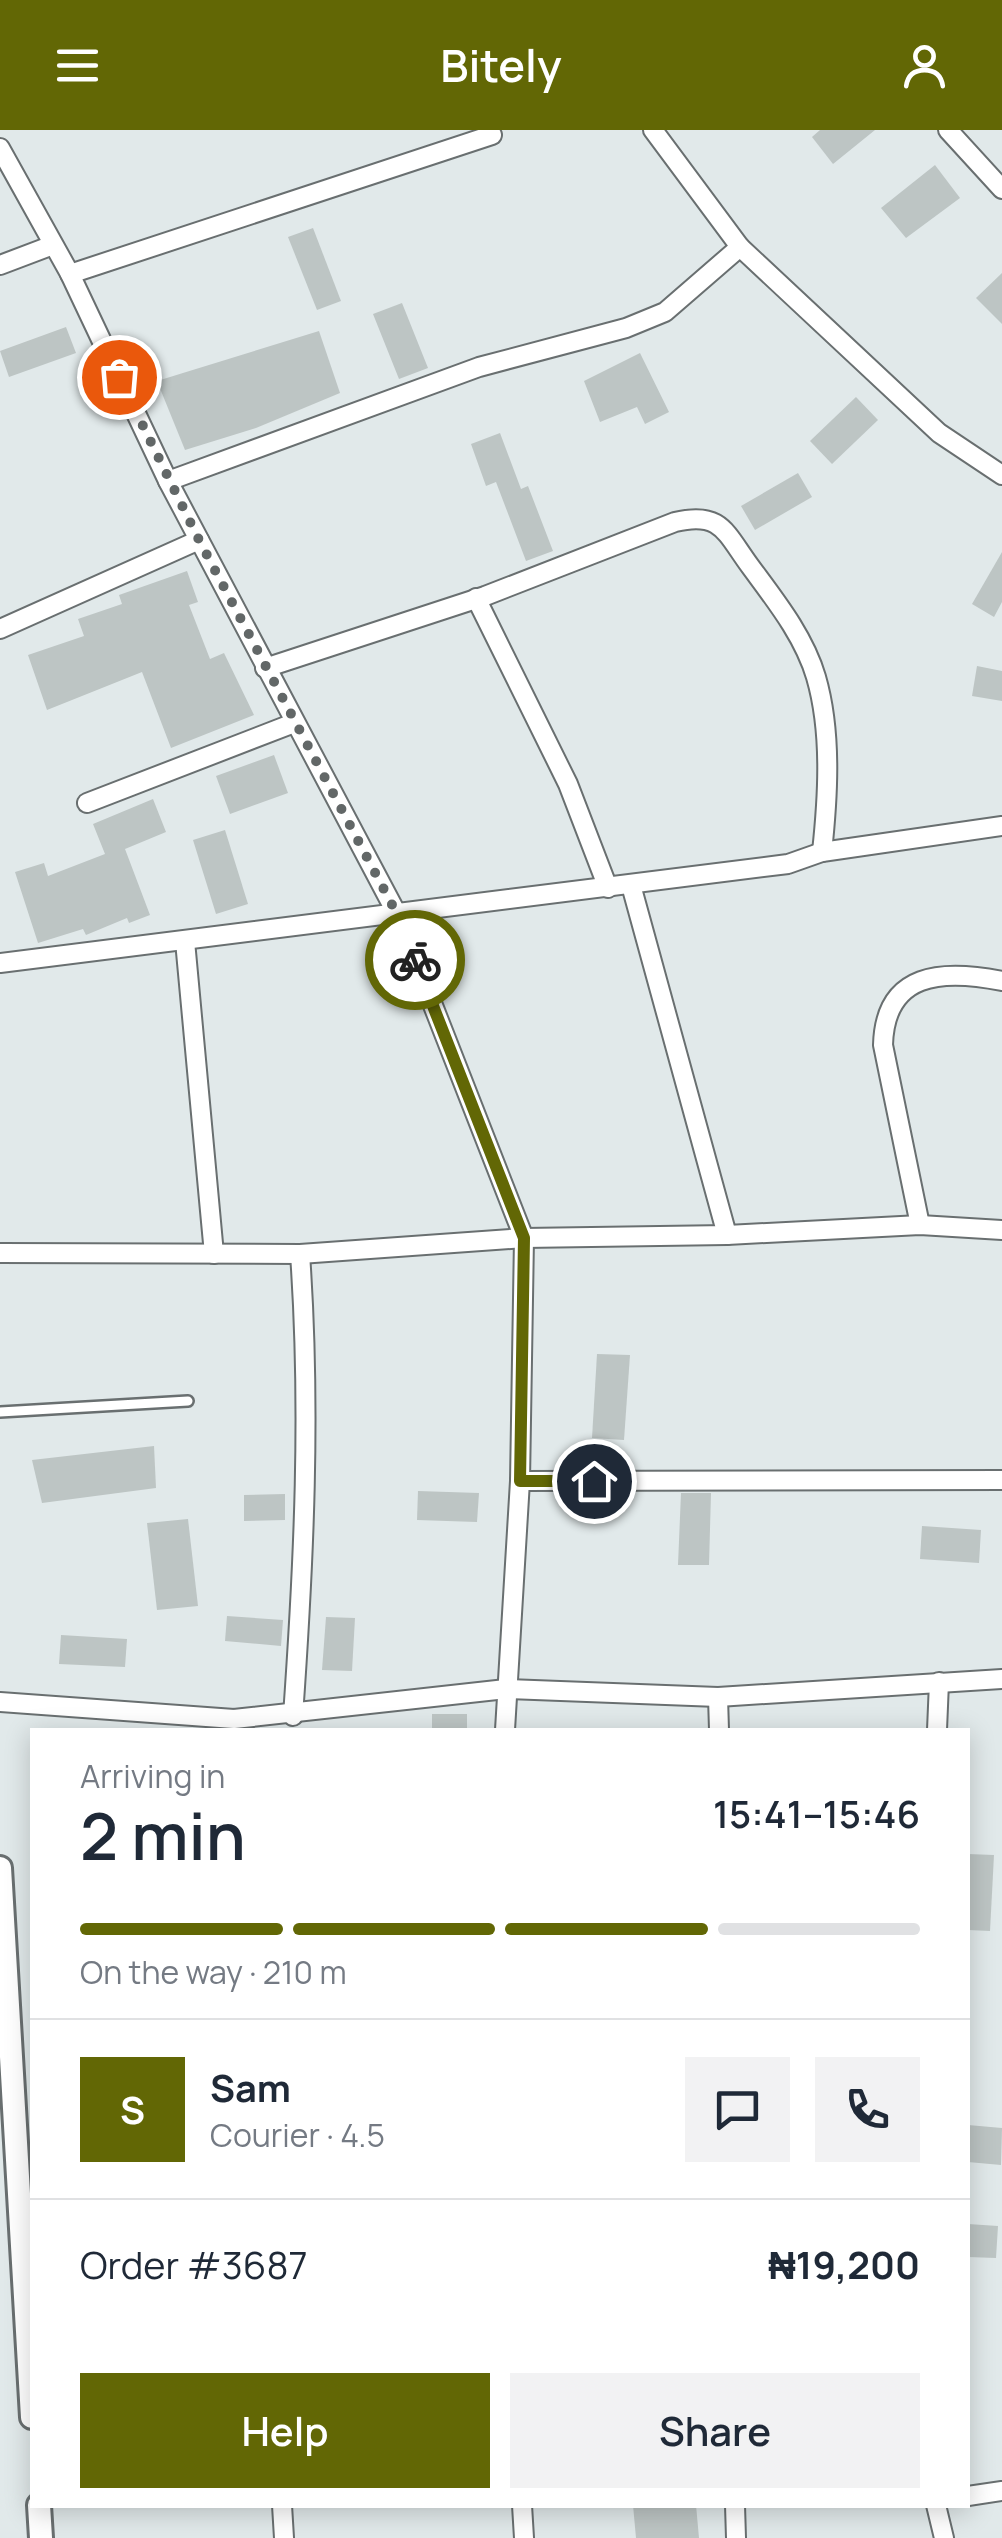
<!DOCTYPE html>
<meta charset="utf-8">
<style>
body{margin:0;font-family:Manrope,sans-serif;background:#f2f2f3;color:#1f2937;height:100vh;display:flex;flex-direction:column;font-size:38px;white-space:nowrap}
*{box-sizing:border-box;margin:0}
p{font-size:32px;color:#747a83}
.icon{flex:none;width:55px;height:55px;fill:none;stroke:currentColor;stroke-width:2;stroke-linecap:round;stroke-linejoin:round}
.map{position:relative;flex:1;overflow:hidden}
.sheet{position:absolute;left:30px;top:1598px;width:940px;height:780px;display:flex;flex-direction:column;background:#fff;border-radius:0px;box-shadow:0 5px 25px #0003}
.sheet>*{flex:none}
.pin{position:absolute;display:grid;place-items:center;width:85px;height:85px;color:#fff;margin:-42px;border:5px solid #fff;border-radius:50%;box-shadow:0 2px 10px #0007}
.courier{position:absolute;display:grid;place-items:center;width:100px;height:100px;margin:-50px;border:8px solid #626705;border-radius:50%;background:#fff;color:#222;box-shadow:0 2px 12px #0007}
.overview em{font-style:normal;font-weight:600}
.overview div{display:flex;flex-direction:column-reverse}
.overview{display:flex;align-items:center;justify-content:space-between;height:170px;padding:0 50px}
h1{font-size:65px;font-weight:600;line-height:75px}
.bar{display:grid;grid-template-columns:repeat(4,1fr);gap:15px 10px;align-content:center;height:120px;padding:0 50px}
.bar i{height:12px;border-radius:8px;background:#e0e1e3}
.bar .on{background:#626705}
.bar p{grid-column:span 4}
.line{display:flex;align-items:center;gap:25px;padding:0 50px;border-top:2px solid #e0e1e3}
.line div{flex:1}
.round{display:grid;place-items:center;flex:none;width:105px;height:105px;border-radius:0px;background:#f2f2f3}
.button{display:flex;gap:20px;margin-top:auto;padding:20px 50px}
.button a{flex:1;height:115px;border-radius:0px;background:#626705;color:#fff;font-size:40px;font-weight:600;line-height:115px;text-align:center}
.button a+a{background:#f2f2f3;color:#1f2937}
header{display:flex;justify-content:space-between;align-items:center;height:130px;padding:0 50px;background:#626705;color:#fff;font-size:45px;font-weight:600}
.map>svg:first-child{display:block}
.building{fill:#bdc5c4}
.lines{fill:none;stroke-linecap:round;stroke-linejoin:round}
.service-casing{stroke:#696f70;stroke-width:14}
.minor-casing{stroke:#696f70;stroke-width:22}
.tertiary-casing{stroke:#696f70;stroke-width:28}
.service{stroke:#fff;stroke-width:9}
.minor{stroke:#fff;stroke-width:18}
.tertiary{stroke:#fff;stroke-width:22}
.done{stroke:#626767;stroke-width:10;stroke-dasharray:0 18}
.route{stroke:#626705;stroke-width:12}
</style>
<header><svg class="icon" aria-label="menu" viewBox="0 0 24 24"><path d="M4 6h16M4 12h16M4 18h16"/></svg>Bitely<svg class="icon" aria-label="person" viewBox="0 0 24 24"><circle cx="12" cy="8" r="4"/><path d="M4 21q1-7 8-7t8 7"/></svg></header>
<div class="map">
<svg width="1002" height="2408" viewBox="0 0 1002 2408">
<rect width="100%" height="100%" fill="#e1e9ea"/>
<g class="building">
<polygon points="820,0 875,0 833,34 812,7"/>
<polygon points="935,35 960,68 906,108 881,78"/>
<polygon points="313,98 341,171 317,180 288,107"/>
<polygon points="1002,143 1002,194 976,168"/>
<polygon points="402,173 428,238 399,249 373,184"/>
<polygon points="66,197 76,223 9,247 0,221"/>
<polygon points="319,201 340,263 256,298 185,320 157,251"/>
<polygon points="640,223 669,282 645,294 637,277 600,292 584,251"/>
<polygon points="856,267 878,290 832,334 810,311"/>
<polygon points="500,303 521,359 528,356 553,421 526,431 496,352 486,356 471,314"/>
<polygon points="798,343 812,367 755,400 741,376"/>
<polygon points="1002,422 1002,472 994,487 972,474"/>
<polygon points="187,441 198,472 189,475 210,529 224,523 254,585 171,618 142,542 47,580 28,525 84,506 78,489 122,474 119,465"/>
<polygon points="977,536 1002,541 1002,571 972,566"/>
<polygon points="274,625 288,663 230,684 216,646"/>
<polygon points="153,669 166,702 125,719 150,785 129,793 127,788 86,805 83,799 38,813 15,742 44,733 48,746 105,724 93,694"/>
<polygon points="225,700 248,774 216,784 193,710"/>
<polygon points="597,1224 630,1225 624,1310 592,1308"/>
<polygon points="154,1316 156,1358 42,1373 32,1330"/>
<polygon points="418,1361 479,1363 477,1392 417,1390"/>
<polygon points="681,1363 711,1363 709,1435 678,1435"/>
<polygon points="285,1364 285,1390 244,1391 244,1365"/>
<polygon points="188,1389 198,1476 157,1480 147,1393"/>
<polygon points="922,1396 981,1400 979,1433 920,1429"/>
<polygon points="227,1486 283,1490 281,1516 225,1511"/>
<polygon points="326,1487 355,1488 352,1541 322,1540"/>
<polygon points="61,1505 127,1509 125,1537 59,1534"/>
<rect x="432" y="1584" width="35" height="16"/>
<polygon points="968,1724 994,1725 990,1801 968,1800"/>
<polygon points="968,1995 1002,1998 1001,2035 968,2032"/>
<polygon points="968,2094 998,2096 996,2128 968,2127"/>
<polygon points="633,2375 696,2375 699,2408 636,2408"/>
</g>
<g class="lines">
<g class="service-casing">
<polyline id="service" points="0,1282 188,1271"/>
</g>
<g class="minor-casing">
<g id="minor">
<polyline points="653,0 740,117 939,303 1002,345"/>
<polyline points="948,0 1002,59"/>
<polyline points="0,18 70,144 168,351 398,786 524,1108 520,1351 505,1600"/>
<polyline points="0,135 53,115"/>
<polyline points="70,144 492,5"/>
<polyline points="168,351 479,237 626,198 665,182 740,117"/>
<polyline points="476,468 568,654 608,758"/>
<polyline points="0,499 199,410"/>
<path d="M265 538 485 466 675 392C721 381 725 402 750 436 775 470 804 506 816 547 832 602 828 666 822 722"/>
<polyline points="87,673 294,593"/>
<polyline points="631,755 727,1105"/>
<polyline points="185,811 214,1124"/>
<polyline points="0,833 788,734 822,722 1002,696"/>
<path d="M920 1095 883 915C885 842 942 839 1002 851"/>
<polyline points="0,1123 300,1124 524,1108 727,1105 920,1095 1002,1100"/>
<polyline points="520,1351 1002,1350"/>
<polyline points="718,1567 719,1600"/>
<polyline points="0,1572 234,1589 506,1559 718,1567 1002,1549"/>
<path d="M293 1586C304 1431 311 1279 300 1124"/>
<polyline points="937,1600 939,1552"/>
<polyline points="968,2366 1002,2361"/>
<polyline points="282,2375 284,2408"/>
<polyline points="522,2375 524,2408"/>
<polyline points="735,2375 736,2408"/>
<polyline points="936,2375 944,2408"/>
</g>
</g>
<g class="tertiary-casing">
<g id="tertiary">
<polyline points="0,1738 32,2287"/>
<polyline points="39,2375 41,2408"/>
</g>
</g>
<use href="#service" class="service"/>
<use href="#minor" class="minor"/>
<use href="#tertiary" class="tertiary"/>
</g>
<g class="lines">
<polyline class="done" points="119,247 199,410 398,786 415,830"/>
<polyline class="route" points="415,830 524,1108 520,1351 594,1351"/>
</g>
</svg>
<div class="pin" style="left:119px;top:247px;background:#ea580c"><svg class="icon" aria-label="bag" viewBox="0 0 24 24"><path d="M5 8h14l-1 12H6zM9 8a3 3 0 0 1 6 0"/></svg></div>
<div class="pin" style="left:594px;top:1351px;background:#1f2937"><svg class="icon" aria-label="home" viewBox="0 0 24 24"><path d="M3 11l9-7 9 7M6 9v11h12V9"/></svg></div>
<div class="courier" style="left:415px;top:830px"><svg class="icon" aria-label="bike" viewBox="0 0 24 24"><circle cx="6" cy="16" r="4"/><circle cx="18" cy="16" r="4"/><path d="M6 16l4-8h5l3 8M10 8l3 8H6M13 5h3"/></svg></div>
<section class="sheet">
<div class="overview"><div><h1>2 min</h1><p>Arriving in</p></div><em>15:41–15:46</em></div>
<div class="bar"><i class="on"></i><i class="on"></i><i class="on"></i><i></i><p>On the way · 210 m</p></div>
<div class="line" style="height:180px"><b class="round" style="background:#626705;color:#fff">S</b><div><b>Sam</b><p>Courier · 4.5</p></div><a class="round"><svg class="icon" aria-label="chat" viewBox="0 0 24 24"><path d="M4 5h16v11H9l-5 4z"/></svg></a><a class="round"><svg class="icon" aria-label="phone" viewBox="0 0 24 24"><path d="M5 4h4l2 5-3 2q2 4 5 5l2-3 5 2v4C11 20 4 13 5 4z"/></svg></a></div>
<div class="line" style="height:130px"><div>Order #3687</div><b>₦19,200</b></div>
<div class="button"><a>Help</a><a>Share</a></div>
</section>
</div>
